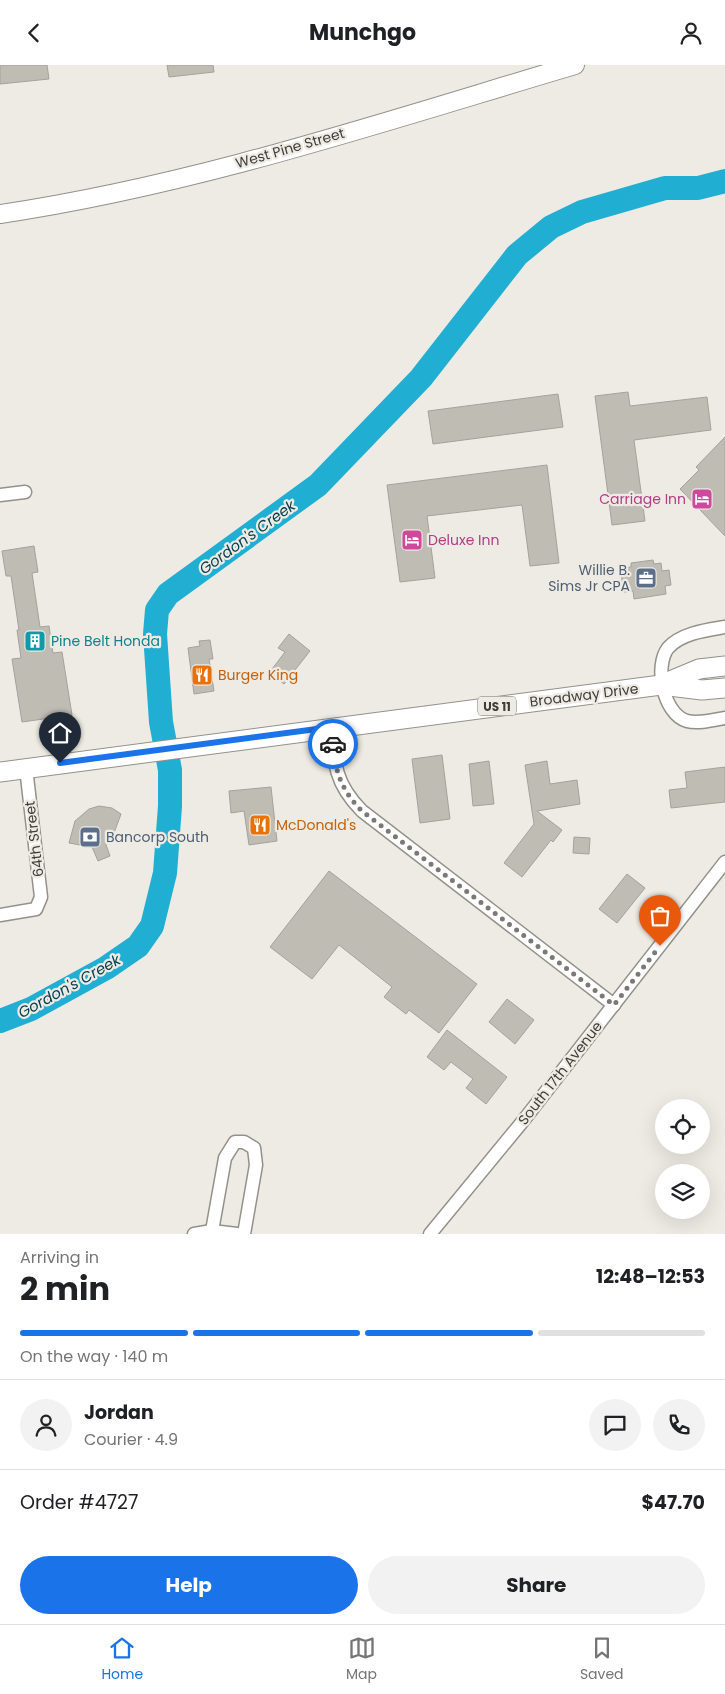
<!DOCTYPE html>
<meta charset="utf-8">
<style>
body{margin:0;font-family:Poppins,sans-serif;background:#f2f2f2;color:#202124;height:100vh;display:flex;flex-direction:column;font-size:19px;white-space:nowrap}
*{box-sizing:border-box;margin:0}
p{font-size:16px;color:#757577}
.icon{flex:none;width:28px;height:28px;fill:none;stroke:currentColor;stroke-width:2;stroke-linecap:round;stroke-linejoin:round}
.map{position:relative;height:1169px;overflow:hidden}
.side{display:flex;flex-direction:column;background:#fff;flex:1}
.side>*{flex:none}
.fabs{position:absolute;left:655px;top:1034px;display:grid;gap:10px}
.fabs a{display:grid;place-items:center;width:55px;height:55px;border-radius:50%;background:#fff;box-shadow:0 5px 20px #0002;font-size:25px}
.pin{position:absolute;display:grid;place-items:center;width:42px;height:42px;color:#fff;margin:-51px -21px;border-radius:50% 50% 50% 0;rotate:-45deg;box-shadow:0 0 5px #0007}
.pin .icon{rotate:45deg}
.courier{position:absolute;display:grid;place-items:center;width:50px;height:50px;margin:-25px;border:4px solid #1a73e8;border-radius:50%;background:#fff;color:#222;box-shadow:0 1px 6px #0007}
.headline em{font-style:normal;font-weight:700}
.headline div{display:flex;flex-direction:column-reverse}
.headline{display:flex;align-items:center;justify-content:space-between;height:85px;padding:0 20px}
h1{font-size:32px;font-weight:700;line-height:38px}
.bar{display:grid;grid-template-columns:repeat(4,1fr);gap:8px 5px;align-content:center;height:60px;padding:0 20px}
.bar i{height:6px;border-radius:4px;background:#e0e0e0}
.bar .current{background:#1a73e8}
.bar p{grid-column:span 4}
.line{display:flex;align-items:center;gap:12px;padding:0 20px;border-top:1px solid #e0e0e0}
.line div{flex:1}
.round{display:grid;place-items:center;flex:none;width:52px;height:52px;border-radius:26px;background:#f2f2f2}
.action{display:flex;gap:10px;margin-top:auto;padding:10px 20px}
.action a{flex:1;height:58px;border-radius:30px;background:#1a73e8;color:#fff;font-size:20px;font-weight:700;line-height:58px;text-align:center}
.action a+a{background:#f2f2f2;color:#202124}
header{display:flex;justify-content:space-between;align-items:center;height:65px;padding:0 20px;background:#fff;font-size:22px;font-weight:700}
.menu{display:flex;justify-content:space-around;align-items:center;height:70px;border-top:1px solid #e0e0e0;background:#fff;font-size:14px;color:#757577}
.menu a{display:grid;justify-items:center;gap:2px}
.menu .current{color:#1a73e8}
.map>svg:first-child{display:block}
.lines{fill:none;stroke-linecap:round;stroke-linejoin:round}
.river{stroke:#20aed3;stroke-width:24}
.building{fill:#bfbcb4;stroke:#a4a29a}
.street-casing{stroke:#939189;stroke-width:15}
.secondary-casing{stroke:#939189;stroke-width:20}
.primary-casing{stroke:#939189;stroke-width:21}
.street{stroke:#fff;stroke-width:12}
.secondary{stroke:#fff;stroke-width:18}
.primary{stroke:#fff;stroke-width:19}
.done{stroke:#7b7974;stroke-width:5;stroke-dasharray:0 9}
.route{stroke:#1a73e8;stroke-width:6}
.labels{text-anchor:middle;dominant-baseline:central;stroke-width:4.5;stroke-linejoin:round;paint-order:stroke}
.shield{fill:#edebe3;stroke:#72706c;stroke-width:1}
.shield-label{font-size:12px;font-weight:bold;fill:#3d3c39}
.street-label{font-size:14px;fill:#3d3c39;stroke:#edebe3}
.hotel-label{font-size:14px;fill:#b23c85;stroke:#edebe3;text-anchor:end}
.service-label{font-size:14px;fill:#4e5e75;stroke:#edebe3;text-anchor:end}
.culture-label{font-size:14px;fill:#0d838f;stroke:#edebe3;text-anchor:start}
.food-label{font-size:14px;fill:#c56008;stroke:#edebe3;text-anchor:start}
.water-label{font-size:15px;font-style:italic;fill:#074151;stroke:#edebe3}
</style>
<header><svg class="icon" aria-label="back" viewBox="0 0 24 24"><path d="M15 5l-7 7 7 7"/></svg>Munchgo<svg class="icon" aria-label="person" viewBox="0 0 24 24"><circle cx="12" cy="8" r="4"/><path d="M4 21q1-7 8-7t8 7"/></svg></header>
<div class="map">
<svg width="725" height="1169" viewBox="0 0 725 1169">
<rect width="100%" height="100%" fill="#edebe3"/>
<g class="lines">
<polyline class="river" points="0,956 31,944 106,903 138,881 152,861 165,808 170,741 170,705 161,657 155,569 157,545 168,529 318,420 421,313 517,190 551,162 582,147 665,123 698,123 725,116"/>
</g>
<g class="building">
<polygon points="0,0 47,0 49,14 0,19"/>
<polygon points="167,0 213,0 214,7 169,12"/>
<polygon points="628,327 630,341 707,332 711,365 634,375 645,456 612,460 595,331"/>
<polygon points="558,329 563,362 433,379 428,346"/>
<polygon points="725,372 725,471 680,424 699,405 696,402"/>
<polygon points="547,400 559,498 530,501 522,440 427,451 435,513 400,517 387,420"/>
<polygon points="34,481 38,507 32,508 40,562 49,561 53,588 62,587 72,650 22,657 12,594 21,593 17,565 19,565 11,511 6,511 2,486"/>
<polygon points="653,495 654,499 661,498 662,506 669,505 671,520 665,521 666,529 634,534 633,526 624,527 620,503 631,502 631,498"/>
<polygon points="289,569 310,586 284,619 269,608 285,587 278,583"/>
<polygon points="210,575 213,594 209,594 214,626 194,629 188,583 200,581 199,576"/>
<polygon points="442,690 450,754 420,758 412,694"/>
<polygon points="489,696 494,739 473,741 469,699"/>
<polygon points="547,696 550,719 577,715 580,739 537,746 562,765 553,777 551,775 522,812 504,798 534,759 525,700"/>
<polygon points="725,702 725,737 671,743 669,725 687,723 685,707"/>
<polygon points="271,722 277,776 249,780 244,746 231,748 229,726"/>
<polygon points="99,741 112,743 121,749 114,768 105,777 110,791 98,796 92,782 69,778 75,756 89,744"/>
<polygon points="574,772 590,773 589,789 573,788"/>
<polygon points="329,806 477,919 439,968 409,945 406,949 384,932 392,922 339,880 312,914 270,882"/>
<polygon points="627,809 645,823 617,858 599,844"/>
<polygon points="507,934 534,955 515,979 489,957"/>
<polygon points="447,965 507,1012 486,1039 466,1023 473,1014 451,997 444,1005 427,992"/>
</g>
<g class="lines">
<g class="street-casing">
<g id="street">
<polyline points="0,430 25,427"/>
<path d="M725 562C707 565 681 568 668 583 654 601 663 649 687 656 698 659 714 655 725 653"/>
<path d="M332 662C334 699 335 719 362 746L614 940"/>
<polyline points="0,850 36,844 41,832 26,703"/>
<polyline points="212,1166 225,1093 235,1077 244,1077 254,1083 256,1100 244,1169"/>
<polyline points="194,1169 212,1166 237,1169"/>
<polyline points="430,1169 523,1056 725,797"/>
</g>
</g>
<g class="secondary-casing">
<path id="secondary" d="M0 149C196 120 386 56 575 0"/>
</g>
<g class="primary-casing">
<g id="primary">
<polyline points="663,619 699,604 725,601"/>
<polyline points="0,707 661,620 702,625 725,623"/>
</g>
</g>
<use href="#street" class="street"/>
<use href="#secondary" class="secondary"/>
<use href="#primary" class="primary"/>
</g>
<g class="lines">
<path class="done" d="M333 679C335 707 342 726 362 746L614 940 660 881"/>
<polyline class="route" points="60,698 332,662 333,679"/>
</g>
<defs>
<g id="hotel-square" transform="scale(1.125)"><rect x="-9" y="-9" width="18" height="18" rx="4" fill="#d1479c" stroke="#edebe3"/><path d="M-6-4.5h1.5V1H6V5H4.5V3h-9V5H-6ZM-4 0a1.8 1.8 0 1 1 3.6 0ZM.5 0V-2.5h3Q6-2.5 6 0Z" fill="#fff"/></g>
<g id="office-square" transform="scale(1.125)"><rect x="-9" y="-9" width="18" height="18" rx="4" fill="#5c6f8a" stroke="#edebe3"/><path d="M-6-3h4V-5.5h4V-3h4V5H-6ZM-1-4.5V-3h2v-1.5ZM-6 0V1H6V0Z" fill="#fff"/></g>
<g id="building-square" transform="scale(1.125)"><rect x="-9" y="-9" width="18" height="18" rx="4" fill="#0f9aa8" stroke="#edebe3"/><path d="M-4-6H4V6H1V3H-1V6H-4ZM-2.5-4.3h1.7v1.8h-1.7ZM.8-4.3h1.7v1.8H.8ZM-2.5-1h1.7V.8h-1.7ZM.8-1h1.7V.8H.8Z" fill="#fff"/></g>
<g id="restaurant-square" transform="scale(1.125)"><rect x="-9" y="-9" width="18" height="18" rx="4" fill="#e8710a" stroke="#edebe3"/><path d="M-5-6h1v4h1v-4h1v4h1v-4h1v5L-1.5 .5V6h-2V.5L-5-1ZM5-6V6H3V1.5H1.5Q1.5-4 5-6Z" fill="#fff"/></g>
<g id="bank-square" transform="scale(1.125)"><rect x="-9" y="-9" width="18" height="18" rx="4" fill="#5c6f8a" stroke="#edebe3"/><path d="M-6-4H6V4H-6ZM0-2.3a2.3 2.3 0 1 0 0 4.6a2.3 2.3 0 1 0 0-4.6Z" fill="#fff"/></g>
</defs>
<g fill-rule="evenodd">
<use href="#hotel-square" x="702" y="434"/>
<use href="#hotel-square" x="412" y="475"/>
<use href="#office-square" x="646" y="513"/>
<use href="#building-square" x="35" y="576"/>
<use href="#restaurant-square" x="202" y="610"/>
<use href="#restaurant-square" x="260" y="760"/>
<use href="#bank-square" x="90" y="772"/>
</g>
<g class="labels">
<rect class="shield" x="478" y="631.5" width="38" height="19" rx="4"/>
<g class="shield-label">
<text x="497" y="641">US 11</text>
</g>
<g class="street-label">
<text transform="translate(290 83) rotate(-16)">West Pine Street</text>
<text transform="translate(584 630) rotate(-7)">Broadway Drive</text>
<text transform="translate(34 774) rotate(-97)">64th Street</text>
<text transform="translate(560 1008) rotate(-52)">South 17th Avenue</text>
</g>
<g class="hotel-label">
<text x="686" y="434">Carriage Inn</text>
<text x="428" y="475" text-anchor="start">Deluxe Inn</text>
</g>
<g class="service-label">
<text x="630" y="505">Willie B.<tspan x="630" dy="16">Sims Jr CPA</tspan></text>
<text x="106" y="772" text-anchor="start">Bancorp South</text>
</g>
<g class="culture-label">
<text x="51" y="576">Pine Belt Honda</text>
</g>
<g class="food-label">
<text x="218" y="610">Burger King</text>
<text x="276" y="760">McDonald's</text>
</g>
<g class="water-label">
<text transform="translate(247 472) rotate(-36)">Gordon's Creek</text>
<text transform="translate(69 921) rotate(-29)">Gordon's Creek</text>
</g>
</g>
</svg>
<div class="fabs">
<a><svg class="icon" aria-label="locate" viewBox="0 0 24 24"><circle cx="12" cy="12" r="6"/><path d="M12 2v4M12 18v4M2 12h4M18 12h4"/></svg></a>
<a><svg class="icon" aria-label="layers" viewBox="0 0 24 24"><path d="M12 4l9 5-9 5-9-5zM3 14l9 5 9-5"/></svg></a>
</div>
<div class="pin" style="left:660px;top:881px;background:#ea580c"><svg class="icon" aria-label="bag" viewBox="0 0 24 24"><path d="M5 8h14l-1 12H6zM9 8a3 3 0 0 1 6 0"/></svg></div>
<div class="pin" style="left:60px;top:698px;background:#1f2937"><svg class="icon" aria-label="home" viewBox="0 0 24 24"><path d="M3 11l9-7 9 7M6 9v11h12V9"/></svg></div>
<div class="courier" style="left:333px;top:679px"><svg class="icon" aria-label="car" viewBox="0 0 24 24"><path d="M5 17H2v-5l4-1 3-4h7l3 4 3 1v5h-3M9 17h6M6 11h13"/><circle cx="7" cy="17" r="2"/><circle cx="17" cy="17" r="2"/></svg></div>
</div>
<section class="side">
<div class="headline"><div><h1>2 min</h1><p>Arriving in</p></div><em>12:48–12:53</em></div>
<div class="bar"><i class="current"></i><i class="current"></i><i class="current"></i><i></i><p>On the way · 140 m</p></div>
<div class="line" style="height:90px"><a class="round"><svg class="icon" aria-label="person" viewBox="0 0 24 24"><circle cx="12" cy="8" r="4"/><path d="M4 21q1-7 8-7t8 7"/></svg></a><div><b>Jordan</b><p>Courier · 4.9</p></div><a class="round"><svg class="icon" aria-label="chat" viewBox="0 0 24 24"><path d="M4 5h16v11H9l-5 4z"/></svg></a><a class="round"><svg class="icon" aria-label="phone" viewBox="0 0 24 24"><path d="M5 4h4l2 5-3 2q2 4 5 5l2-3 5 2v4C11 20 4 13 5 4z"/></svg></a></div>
<div class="line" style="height:65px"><div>Order #4727</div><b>$47.70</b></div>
<div class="action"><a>Help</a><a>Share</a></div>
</section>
<nav class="menu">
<a class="current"><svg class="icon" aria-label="home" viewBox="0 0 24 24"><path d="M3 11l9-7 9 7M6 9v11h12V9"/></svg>Home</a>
<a><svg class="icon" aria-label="map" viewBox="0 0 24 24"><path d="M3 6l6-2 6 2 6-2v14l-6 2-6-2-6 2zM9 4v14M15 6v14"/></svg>Map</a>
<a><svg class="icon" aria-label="saved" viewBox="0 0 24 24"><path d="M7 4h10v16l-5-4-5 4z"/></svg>Saved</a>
</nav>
